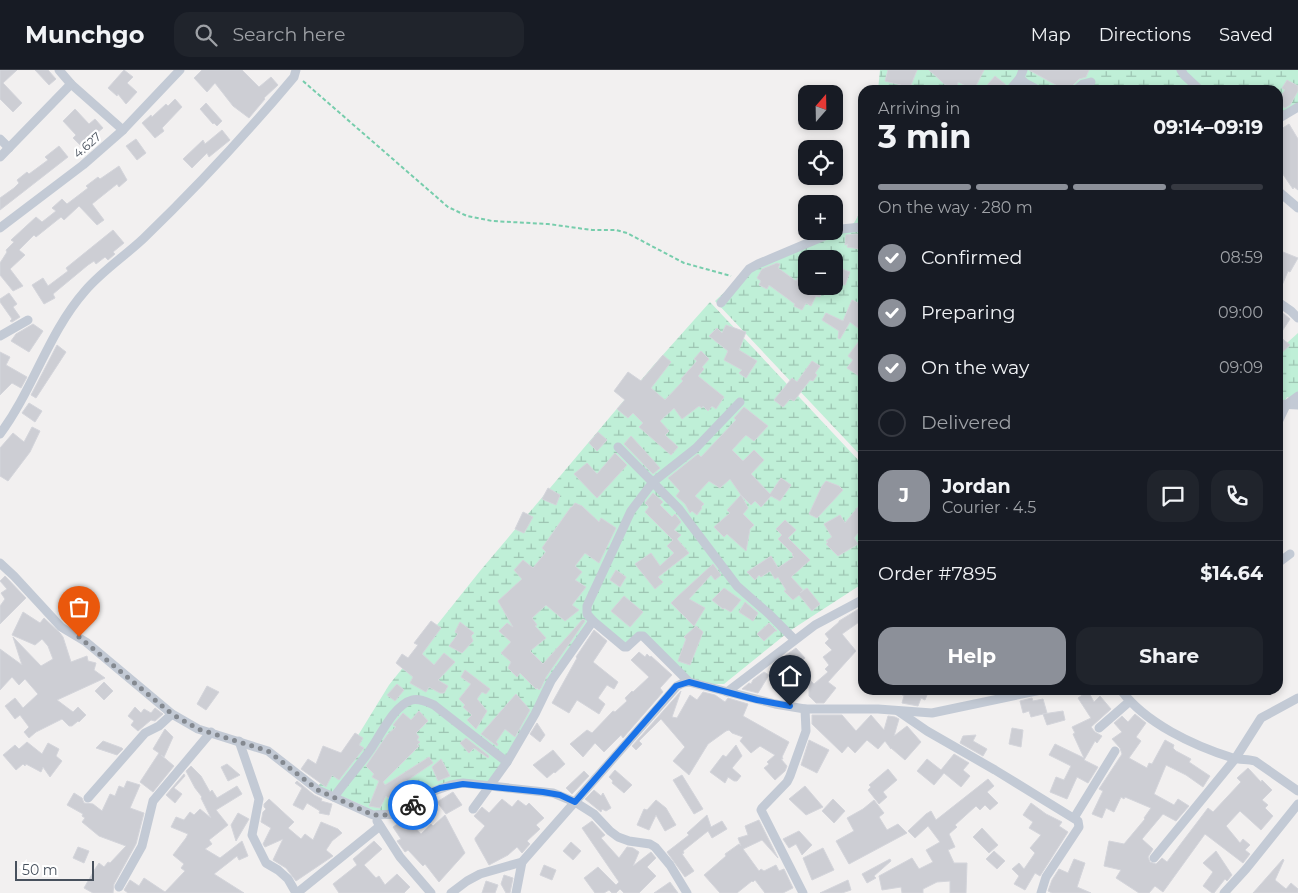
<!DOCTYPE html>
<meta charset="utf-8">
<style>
body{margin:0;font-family:Montserrat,sans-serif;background:#20242c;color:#f1f3f6;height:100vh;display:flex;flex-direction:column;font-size:19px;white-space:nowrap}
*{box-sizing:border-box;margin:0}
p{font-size:16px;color:#9ea1a6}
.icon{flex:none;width:28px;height:28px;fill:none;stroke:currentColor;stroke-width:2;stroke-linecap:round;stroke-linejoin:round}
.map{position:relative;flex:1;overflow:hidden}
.panel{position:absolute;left:858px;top:15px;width:425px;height:610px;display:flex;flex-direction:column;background:#171b24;border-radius:15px;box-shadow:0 2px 8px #0003}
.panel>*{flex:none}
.needle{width:32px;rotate:20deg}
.controls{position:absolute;left:798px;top:15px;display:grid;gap:10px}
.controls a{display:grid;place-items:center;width:45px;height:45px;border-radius:10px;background:#171b24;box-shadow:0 2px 8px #0003;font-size:25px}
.scale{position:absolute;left:15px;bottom:12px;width:79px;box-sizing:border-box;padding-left:5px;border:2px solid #48515d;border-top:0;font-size:14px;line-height:18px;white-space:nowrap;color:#48515d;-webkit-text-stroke:4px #fff;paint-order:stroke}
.pin{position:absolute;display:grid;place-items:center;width:42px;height:42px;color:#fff;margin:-51px -21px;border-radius:50% 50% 50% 0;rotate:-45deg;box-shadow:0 0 5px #0007}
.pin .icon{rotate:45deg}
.courier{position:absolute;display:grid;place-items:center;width:50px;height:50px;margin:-25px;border:4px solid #1a73e8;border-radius:50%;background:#fff;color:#222;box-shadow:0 1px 6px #0007}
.headline em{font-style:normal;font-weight:700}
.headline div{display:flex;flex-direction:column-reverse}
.headline{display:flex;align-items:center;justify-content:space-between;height:85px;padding:0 20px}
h1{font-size:32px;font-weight:700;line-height:38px}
.bar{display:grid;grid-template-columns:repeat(4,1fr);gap:8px 5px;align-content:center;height:60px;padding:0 20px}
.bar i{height:6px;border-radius:4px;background:#363941}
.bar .on{background:#8c9099}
.bar p{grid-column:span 4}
.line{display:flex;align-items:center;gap:12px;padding:0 20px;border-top:1px solid #363941}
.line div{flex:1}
.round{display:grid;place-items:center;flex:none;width:52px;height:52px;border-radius:15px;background:#20242c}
ol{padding:0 20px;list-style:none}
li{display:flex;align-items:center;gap:15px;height:55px}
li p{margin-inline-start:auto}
li .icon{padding:5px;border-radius:50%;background:#8c9099;color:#fff;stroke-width:4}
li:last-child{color:#9ea1a6}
li i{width:28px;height:28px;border:2px solid #363941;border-radius:50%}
.cta{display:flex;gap:10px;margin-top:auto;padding:10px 20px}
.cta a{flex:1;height:58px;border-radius:15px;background:#8c9099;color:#fff;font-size:20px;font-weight:700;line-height:58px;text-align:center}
.cta a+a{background:#20242c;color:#f1f3f6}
header{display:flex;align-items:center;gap:30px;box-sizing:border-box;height:70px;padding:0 25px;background:#171b24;border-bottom:1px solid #363941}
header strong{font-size:24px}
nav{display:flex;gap:28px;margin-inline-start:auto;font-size:18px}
.search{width:350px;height:45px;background:#20242c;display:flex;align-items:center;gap:12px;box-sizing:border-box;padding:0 18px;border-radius:15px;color:#9ea1a6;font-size:19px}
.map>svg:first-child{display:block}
.wetland{fill:url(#wetland-marsh);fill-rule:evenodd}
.building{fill:#cdced4;stroke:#d4d5db}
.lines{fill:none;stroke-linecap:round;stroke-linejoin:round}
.path{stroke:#77cdac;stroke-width:2;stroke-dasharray:4 2.5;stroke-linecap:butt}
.street{stroke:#c3cad5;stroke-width:9}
.done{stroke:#848990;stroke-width:5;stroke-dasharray:0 9}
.route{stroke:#1a73e8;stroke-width:6}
.labels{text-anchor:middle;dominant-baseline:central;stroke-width:4.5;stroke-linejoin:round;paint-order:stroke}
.street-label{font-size:12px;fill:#48515d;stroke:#fff}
</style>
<header>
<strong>Munchgo</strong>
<div class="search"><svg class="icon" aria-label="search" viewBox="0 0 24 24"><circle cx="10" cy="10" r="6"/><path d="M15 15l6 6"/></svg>Search here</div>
<nav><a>Map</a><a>Directions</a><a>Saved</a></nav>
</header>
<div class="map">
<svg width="1298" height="823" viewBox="0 0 1298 823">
<defs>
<pattern id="wetland-marsh" width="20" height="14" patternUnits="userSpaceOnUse" patternTransform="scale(1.25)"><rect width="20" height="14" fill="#bfefd7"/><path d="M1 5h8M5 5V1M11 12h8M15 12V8" fill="none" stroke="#9dc4b2"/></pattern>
</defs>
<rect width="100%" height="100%" fill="#f2f0f0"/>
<g class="wetland">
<polygon points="880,0 1298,0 1298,34 1278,46 1278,20 878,20"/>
<path d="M862 139V387L715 231 740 208 770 190 835 165 854 153ZM806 189H834V216H806Z"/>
<polygon points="710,232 862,394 862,514 791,560 724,614 708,614 687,607 645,566 625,574 593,548 490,715 451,714 401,743 374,744 364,736 318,716 346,685 389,615 480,501 653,296"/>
<polygon points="1298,263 1298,331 1287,327 1278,344 1278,281"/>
</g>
<g class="building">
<polygon points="0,0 17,0 3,13 22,33 13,42 0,29"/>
<polygon points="35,0 48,0 56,9 49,15"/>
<polygon points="124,0 133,7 127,13 137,22 126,34 118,24 117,26 108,18"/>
<polygon points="202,0 242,0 259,17 271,7 278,15 264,28 265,29 249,48 233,36 215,13 207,22 194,8"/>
<polygon points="888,0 917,0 909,20 899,20 901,15 885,11"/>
<polygon points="929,0 984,0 974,20 958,12 957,20 951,20"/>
<polygon points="1029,0 1089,0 1086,7 1079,9 1072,16 1070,20 1052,20 1056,15"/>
<polygon points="995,6 1006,15 1001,20 983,20"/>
<polygon points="1287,10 1298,16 1298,21 1290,35 1285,38 1278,33 1278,24 1281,26 1285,20 1282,18"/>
<polygon points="175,29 182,37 162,58 164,61 155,68 142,53 151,45 152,47 166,34 168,36"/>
<polygon points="206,33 222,51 217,56 214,53 213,54 200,39"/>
<polygon points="75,39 89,54 95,49 103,58 81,76 73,68 76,65 63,51"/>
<polygon points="1289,54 1298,69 1298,120 1294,117 1293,119 1278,97 1278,61"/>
<polygon points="222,60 230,70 209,87 207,83 192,98 183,89 203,70 205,74"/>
<polygon points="136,69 146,83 137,90 126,76"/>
<polygon points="59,76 68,87 0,140 0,128 14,118 19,113 17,110 27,102 29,104 48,90 45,87"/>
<polygon points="119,96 127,110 119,117 117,114 92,134 104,150 97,155 79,136 64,150 61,147 36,167 34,165 19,180 25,185 10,199 23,216 13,221 0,205 0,193 7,182 6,180 14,172 11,170 36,147 42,152 56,141 52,138 62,129 67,134 88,118 86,116 98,107 100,109"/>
<polygon points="113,160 124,173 113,182 115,184 108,190 105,187 96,194 94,191 88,195 53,224 55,228 44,234 32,215 43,208 48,216 68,201 66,198"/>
<polygon points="856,164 862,165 860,179 847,177 848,174 845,175 846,165"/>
<polygon points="1278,180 1298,188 1290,202 1288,201 1278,225"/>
<polygon points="777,193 780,194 778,198 796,211 806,195 806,216 816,216 822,219 820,227 816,226 811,236 806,233 802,240 794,236 795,234 769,215 767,219 759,215 761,211 757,208 762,199"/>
<polygon points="839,198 850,202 845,215 834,211"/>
<polygon points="9,223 17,234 13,237 20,247 12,252 10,251 12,249 0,232 0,229"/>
<polygon points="852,230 862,235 862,261 850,252 840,269 838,268 839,261 822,250 826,243 843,251"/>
<polygon points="1278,239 1290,249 1279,266 1290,275 1278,286"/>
<polygon points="33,254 43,261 29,282 11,271 16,264"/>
<polygon points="726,255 746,262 739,280 757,291 746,308 739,303 742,300 724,290 728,281 709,266 717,258 722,263"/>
<polygon points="862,267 862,308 847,298 853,290 848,286"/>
<polygon points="57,275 66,282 36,328 31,325"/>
<polygon points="701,281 709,289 702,297 704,299 698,306 724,327 716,339 712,336 708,341 703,336 702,338 699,336 682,349 674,338 660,351 669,361 665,365 678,377 671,385 639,357 643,353 633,343 628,348 617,339 625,330 614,321 628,302 641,311 663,285 671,292 651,318 665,330 683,311 681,309 697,291 694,289"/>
<polygon points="0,282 10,287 6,295 27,307 21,318 12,313 0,325"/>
<polygon points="812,291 820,296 815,303 817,305 813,311 810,310 794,331 790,329 783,337 774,330 792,308 797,312"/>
<polygon points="29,333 42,341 35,352 22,343"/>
<polygon points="744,337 768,356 754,371 746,365 732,380 743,391 754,380 764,390 751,404 770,424 781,408 791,415 780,431 771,426 761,437 755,431 751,435 741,425 730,409 720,418 709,411 695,426 704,434 701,437 702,438 697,445 692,441 690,443 685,434 676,426 680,421 668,408 698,384 701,387 736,350 734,348"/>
<polygon points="32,357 40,361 30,382 8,411 0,406 0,378 13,363 24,372"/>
<polygon points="598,362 607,370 597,381 589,373"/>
<polygon points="631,366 660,398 653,404 624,374"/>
<polygon points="615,383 627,395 597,428 574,404 587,393 597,404"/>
<polygon points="826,411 839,416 843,420 817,448 809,444 822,416"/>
<polygon points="548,418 560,425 556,435 542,429"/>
<polygon points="653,423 663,432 660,435 672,447 675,444 681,452 674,460 681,465 677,469 689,483 658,507 663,512 655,519 635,494 651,483 660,496 674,483 667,476 673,470 645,442 649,437 645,433"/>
<polygon points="741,425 748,438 743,444 754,455 750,459 746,481 727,464 724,467 714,457 730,443 727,440"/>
<polygon points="862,432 862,458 854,468 858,474 838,486 826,474 828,472 826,471 832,467 824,454 840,445 845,453"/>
<polygon points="575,433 582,436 599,452 601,448 616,458 599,493 585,483 575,496 582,502 575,510 586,517 572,535 579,540 565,551 546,535 532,548 537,555 535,556 546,568 530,581 543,594 583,549 585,551 546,607 541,618 539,620 537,618 536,619 520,603 517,607 508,598 511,592 501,583 511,572 499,561 507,553 513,557 498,531 522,509 514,500 523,490 533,498 546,482 542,478 571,437 572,437"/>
<polygon points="523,442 533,447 524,463 515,459"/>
<polygon points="785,450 796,460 788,468 810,490 791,507 803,520 800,523 807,518 820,534 812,541 799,525 793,530 784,521 786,520 778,507 775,509 770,501 761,507 759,505 755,510 747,502 771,486 778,498 794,487 792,485 793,484 778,469 782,465 776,459"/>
<polygon points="713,494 721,505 715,510 711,505 689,529 705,538 694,556 671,533 677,527"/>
<polygon points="616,500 626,507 620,517 610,510"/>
<polygon points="5,506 26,528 0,554 0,536 5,529 1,523 7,519 0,511"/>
<polygon points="724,518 741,530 731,542 724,538 723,539 712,530"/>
<polygon points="624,526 643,542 630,557 611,541"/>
<polygon points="745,532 758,543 753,551 739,542"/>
<polygon points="862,537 862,550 842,564 856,581 828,612 836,618 824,633 816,633 809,626 809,609 814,614 828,602 825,599 829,595 823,587 832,580 825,573 829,569 825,564 839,552 839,551"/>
<polygon points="23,542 40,553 44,548 60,563 63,567 71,592 87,586 88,591 96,593 94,600 105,608 57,630 73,642 78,637 86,645 79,652 78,651 72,656 69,656 62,649 36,662 29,668 24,662 29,657 20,645 15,649 5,636 15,628 23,638 38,624 25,609 19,615 12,607 0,620 0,579 22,595 13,567 41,596 53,589 48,576 42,569 35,575 12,565"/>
<polygon points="431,551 441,558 422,584 434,595 444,583 455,592 438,610 448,616 444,623 440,623 429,617 426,622 410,613 413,607 396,593 402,584 408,588 418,575 414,573"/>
<polygon points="460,552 474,563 471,566 473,571 462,583 449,576 458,564 455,562"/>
<polygon points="769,553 777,561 775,561 764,571 757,564"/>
<polygon points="696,556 703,562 690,595 678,591 686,569 684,567"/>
<polygon points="594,560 607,571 593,592 618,612 614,619 607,615 598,628 605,634 599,644 577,630 569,643 552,633 577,588 576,587"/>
<polygon points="796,578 805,588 802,591 809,598 803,604 807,607 801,622 775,593"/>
<polygon points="639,582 645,587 647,584 650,587 651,586 672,605 660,618 663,622 623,668 621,665 604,682 595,673 583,687 570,674 587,660 592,663 613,641 615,642 627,631 625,628 632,621 633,622 649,607 631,590"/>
<polygon points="465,600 490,619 486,624 482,622 477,629 487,641 476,659 467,650 472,645 463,637 465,635 459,629 471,614 461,607"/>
<polygon points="764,602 769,605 758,623 742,619 749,613 751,614 753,610"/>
<polygon points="104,612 113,621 104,630 95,621"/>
<polygon points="397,614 404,620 395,631 387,625"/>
<polygon points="207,616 219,622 206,640 197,634"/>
<polygon points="895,620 929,620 925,630 921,628 918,636 902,633 904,626"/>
<polygon points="681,621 672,647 677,648 690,625 697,630 703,622 715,625 725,632 728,628 748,634 743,646 789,672 782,687 783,689 781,689 787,696 785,701 775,710 764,698 769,694 767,692 775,685 760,676 751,683 740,671 743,667 732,663 729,660 726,661 708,674 689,705 673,691 685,677 661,649 639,671 642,674 636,680 632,676"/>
<polygon points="1088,621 1094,632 1100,626 1111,639 1091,657 1095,662 1102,666 1097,673 1095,671 1084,690 1098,697 1088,713 1077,707 1067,729 1050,722 1056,707 1064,710 1071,696 1049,685 1055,674 1084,688 1073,664 1075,663 1072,657 1091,648 1078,628"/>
<polygon points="516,624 530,640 515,667 505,659 496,672 498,674 497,676 481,664"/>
<polygon points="1032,628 1033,631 1043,629 1047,643 1031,647 1029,641 1023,643 1020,631"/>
<polygon points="135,637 141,643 144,639 151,643 155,638 163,644 155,651 151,650 138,661 131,655 134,651 128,646"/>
<polygon points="419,641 428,651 416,663 419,667 417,670 420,672 417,675 419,676 383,712 385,715 429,687 433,693 405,712 409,718 403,723 408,730 401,736 392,724 388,728 386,726 380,738 369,736 379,711 372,707 374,704 366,696 387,665 396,657 393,655 403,643 411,650"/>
<polygon points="1063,641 1065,650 1047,655 1043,644"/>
<polygon points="1135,644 1146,653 1136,667 1141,671 1129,688 1147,698 1149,693 1152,694 1165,670 1174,675 1173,678 1176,681 1191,689 1189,692 1210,706 1203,717 1186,705 1166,695 1154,724 1174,735 1178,729 1189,736 1176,751 1163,744 1142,769 1153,779 1148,787 1150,792 1156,794 1162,788 1167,792 1208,738 1213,742 1241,712 1237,708 1248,698 1261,712 1262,710 1272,720 1262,730 1268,735 1265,738 1273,746 1261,760 1240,741 1226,756 1240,773 1243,769 1250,775 1245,780 1250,784 1243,793 1205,764 1163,822 1155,816 1149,823 1139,823 1116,808 1121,800 1104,796 1109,771 1124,774 1145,749 1144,748 1151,738 1125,727 1124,729 1121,727 1114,742 1106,738 1102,748 1092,744 1103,721 1099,719 1122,684 1120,678 1112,669 1122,662 1114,653 1122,646 1128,652"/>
<polygon points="812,645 842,645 856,661 871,645 884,660 888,646 895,647 899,649 894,666 907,656 921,672 905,690 891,678 891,679 885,671 878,679 867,670 855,683 848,676 842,683 812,654"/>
<polygon points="537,653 545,665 540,672 530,664"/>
<polygon points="1012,658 1023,660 1021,677 1009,674"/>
<polygon points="165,659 173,667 164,687 161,685 174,696 153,722 140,712 159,683 153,679"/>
<polygon points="355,663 363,668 359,675 364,678 339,710 332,705 326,717 301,699 308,689 316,694 323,676 341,683"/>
<polygon points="976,665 973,671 987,679 983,686 960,673 963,666"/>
<polygon points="466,668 489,686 488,688 474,678 469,683 460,673"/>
<polygon points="809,670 829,680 817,703 801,695"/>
<polygon points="103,671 122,678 123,679 117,685 96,678"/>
<polygon points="27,672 42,684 48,673 59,679 56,686 62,691 50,707 43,697 41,702 26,694 25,696 23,694 16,700 3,685 15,675 19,679"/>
<polygon points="736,675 742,686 732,698 741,706 737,711 734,711 728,707 725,713 710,702 723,685 726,687"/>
<polygon points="553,680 565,694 555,703 554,702 547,708 533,695"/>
<polygon points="954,684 969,693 963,700 970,706 961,717 944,703 934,715 917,701 927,689 941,700"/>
<polygon points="441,689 450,706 438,711 432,697"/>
<polygon points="227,694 240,705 228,711 221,697"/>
<polygon points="191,696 201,706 210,722 212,720 217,728 237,716 242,724 216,740 228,755 209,770 212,774 205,779 220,788 242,771 248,786 239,790 237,786 214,804 244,823 128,823 124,820 130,810 139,816 144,808 165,822 185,801 181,798 184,794 173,785 186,768 188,764 171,757 176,747 184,750 190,742 194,745 200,739 211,748 201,728 202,727 195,718 186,701"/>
<polygon points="888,699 897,710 883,722 887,727 879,734 868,720 871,717 869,715"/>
<polygon points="615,700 632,715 624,723 612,713 613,711 609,707"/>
<polygon points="584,701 589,706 572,724 566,718"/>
<polygon points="184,704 185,706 174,718 182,724 175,733 166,725"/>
<polygon points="682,705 703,739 694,744 673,710"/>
<polygon points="988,709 994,716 987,722 998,733 990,740 985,735 980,740 976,736 955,755 957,757 949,764 955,777 948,780 954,793 967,793 966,823 950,823 950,811 937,812 923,819 923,823 902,823 901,817 882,820 879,806 912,788 919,799 933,792 926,780 940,772 928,756 915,768 908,761 926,744 931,741 936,750"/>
<polygon points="127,711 140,715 130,738 144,743 136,774 114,814 113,823 93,823 84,818 95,799 99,793 104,797 108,792 110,793 126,776 99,766 82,752 85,748 82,746 83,744 67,735 74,723 82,728 84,733 93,734 102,741 110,724 115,726 119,716 124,718"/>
<polygon points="297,711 314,725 322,729 321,731 332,734 329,745 319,743 320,741 307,733 303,740 293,735 302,718 295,713"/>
<polygon points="805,716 823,737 806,745 789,729"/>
<polygon points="594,720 601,726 603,723 611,738 606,741 602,739 601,742 585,729"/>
<polygon points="453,722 462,735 446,744 437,732"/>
<polygon points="269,729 294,752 288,758 301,769 305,764 313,770 321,752 338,759 342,763 332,771 326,780 333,786 296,811 286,798 273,790 283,769 265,777 263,774 271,758 261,752 263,742 266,739 264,737 264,734"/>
<polygon points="502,729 512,737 518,730 526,736 529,733 544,748 536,755 540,759 527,771 530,774 522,783 517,777 508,785 489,795 475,770 475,768 485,756 474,746 482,737 489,743"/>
<polygon points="833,729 845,741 834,753 822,741"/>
<polygon points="656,730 666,738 676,755 665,761 656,745 649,760 637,755 644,739 647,740"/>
<polygon points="874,730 884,743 879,747 887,760 898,754 907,763 849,794 836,771 854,761 847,748 863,739"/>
<polygon points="1031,733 1046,744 1062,752 1059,756 1068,762 1040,806 1035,803 1025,820 1014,814 1019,806 1012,799 1019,793 1024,799 1035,783 1030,778 1041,765 1029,758 1033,752 1023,745"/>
<polygon points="238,743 249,749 236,771 231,755"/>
<polygon points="445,745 465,783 439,812 425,794 423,796 408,780 405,782 397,771 401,769 393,757 406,748 421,764 431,754 433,756"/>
<polygon points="707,745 711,757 722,751 727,759 712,768 708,761 683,781 684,783 682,784 694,801 685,807 667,782 689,765 687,763"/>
<polygon points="759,750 778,788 762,770 743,779 759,801 761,799 764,801 776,795 779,801 784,799 793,818 783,823 765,823 755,810 753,812 752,811 737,823 720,823 704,805 726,786 725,784 739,774 741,776 738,768 748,765 745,756"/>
<polygon points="592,751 605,765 601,768 619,788 627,777 633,778 639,782 633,796 651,782 656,788 647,797 656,806 639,823 624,823 620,819 616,823 612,823 609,820 604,823 595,823 584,808 598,797 616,815 619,812 582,758"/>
<polygon points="982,758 998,775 989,783 973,767"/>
<polygon points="799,761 812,775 802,785 796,774 789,778 783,769"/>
<polygon points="374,771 382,779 364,795 376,808 379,806 385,815 397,804 410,817 404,823 339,823 333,814 357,795 353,789"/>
<polygon points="571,772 581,781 573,790 563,781"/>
<polygon points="78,777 89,781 84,793 73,788"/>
<polygon points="823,778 834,800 812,810 803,788"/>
<polygon points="994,781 1005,791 997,799 986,789"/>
<polygon points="1216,781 1232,805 1227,811 1225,809 1214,823 1212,823 1203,816 1213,802 1203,793"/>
<polygon points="890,789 891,791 874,806 876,808 867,813 862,804"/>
<polygon points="1074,789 1085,793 1077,817 1091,823 1052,823 1048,821 1052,810 1059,799 1068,803"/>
<polygon points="1283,789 1284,790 1275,810 1286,819 1291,813 1298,819 1298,823 1253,823"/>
<polygon points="544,795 556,800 552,810 540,805"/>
<polygon points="504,805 513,808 510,823 506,823 501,814"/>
<polygon points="848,810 851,820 842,823 820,823"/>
<polygon points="486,811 498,815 495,823 482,823"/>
<polygon points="670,812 678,823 654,823"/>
</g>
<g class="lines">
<polyline class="path" points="303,11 448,137 467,146 492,151 548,154 592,160 616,160 627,163 684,193 731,206"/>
<g class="street">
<polyline points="59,0 71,14 123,60"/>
<polyline points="1181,0 1184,5 1200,20"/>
<polyline points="1020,8 1025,13 1038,20"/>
<polyline points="1010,20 1020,8 1023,0"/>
<polyline points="1076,20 1083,14 1091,12"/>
<polyline points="1278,49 1298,37"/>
<polyline points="0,69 9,78"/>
<polyline points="0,87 71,14"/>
<polyline points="1278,121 1298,138"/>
<polyline points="0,158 83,95 123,60 180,0"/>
<polyline points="1278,232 1291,241 1298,248"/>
<polyline points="721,233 749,199 758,194 841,159 862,157"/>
<polyline points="0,266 28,250"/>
<polyline points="1278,334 1298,335"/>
<polyline points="1278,352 1286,335 1298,326"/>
<path d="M0 364C33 320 48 263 85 221 102 201 125 186 144 168 197 117 247 63 294 7L296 0"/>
<polyline points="618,377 679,439 737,516 769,544 794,569"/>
<polyline points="0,493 14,506 61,557 86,572 172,644 198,659 268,681 318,720 373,745 401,744 428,723 451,715 463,713 491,716 553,723 575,732 594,744 610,761 618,767 629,771 650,774 655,777 670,795 687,823"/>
<polyline points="1278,493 1290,484"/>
<polyline points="593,551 624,577 627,577 639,566 643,566 689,612"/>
<path d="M1121 620C1145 653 1194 676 1233 688 1240 690 1248 689 1255 691L1298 721"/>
<polyline points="727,622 815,555 862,530"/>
<polyline points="898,641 927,661 995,700 1078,751 1079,757 1046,807 1041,823"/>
<polyline points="1099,658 1130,631"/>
<polyline points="239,671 259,729 252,765 266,793 278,800 288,809 296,823"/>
<path d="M334 727C345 712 357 698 368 683 379 669 393 635 412 630 419 628 427 632 434 635L507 692"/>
<polyline points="88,728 145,663 159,656 172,644"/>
<polyline points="473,739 507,692 535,644 551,611 593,551 587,544 587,536 631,441 653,412 696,378 740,332"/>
<polyline points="1074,748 1115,681"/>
<polyline points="377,751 400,787 431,823"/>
<polyline points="1154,788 1235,689 1261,648 1298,628"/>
<polyline points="119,817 142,776 153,731 211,662"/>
<polyline points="297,823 380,756"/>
<polyline points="451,823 467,811 480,804 522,792 677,616 683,613 689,612 775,634 805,639 878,639 932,643 1041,620"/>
<polyline points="516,823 522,792"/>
<polyline points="803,823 761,740 762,738 787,712 790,706 806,661 805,639"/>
<polyline points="1224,823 1246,799 1298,734"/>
</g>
</g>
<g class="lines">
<polyline class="done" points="79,567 172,644 198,659 268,681 318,720 373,745 392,745 401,744 413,735"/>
<polyline class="route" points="413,735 428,723 440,718 463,714 543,722 560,725 575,732 676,616 689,612 757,630 790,636"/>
</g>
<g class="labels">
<g class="street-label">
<text transform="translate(87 75) rotate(-41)">4.627</text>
</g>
</g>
</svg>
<div class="controls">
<a><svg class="needle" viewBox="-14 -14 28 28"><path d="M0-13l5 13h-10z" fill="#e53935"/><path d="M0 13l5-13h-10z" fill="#9ea1a6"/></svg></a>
<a><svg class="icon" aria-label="locate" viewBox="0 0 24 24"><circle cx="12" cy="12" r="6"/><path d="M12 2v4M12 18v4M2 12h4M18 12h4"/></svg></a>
<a>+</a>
<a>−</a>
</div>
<div class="scale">50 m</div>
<div class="pin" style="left:79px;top:567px;background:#ea580c"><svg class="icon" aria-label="bag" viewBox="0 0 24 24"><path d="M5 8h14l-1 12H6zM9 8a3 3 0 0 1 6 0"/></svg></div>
<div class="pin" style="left:790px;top:636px;background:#1f2937"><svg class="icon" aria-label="home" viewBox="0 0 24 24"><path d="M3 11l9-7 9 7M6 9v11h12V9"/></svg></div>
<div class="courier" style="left:413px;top:735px"><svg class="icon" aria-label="bike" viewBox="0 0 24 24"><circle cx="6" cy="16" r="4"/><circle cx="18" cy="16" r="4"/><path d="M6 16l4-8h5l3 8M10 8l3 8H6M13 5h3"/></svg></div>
<section class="panel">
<div class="headline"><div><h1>3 min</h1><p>Arriving in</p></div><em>09:14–09:19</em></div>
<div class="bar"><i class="on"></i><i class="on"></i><i class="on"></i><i></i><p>On the way · 280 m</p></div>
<ol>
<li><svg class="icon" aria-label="check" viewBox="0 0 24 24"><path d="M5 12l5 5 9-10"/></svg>Confirmed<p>08:59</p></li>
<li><svg class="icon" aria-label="check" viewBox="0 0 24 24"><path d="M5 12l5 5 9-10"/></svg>Preparing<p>09:00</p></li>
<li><svg class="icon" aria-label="check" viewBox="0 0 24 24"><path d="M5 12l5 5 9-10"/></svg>On the way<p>09:09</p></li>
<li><i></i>Delivered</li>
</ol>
<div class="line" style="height:90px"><b class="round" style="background:#8c9099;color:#fff">J</b><div><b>Jordan</b><p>Courier · 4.5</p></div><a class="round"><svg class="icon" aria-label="chat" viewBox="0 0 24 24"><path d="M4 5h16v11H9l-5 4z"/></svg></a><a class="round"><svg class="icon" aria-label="phone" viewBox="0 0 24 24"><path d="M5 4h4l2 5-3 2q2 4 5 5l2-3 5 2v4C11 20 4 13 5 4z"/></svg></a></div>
<div class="line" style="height:65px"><div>Order #7895</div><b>$14.64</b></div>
<div class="cta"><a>Help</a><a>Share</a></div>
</section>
</div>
